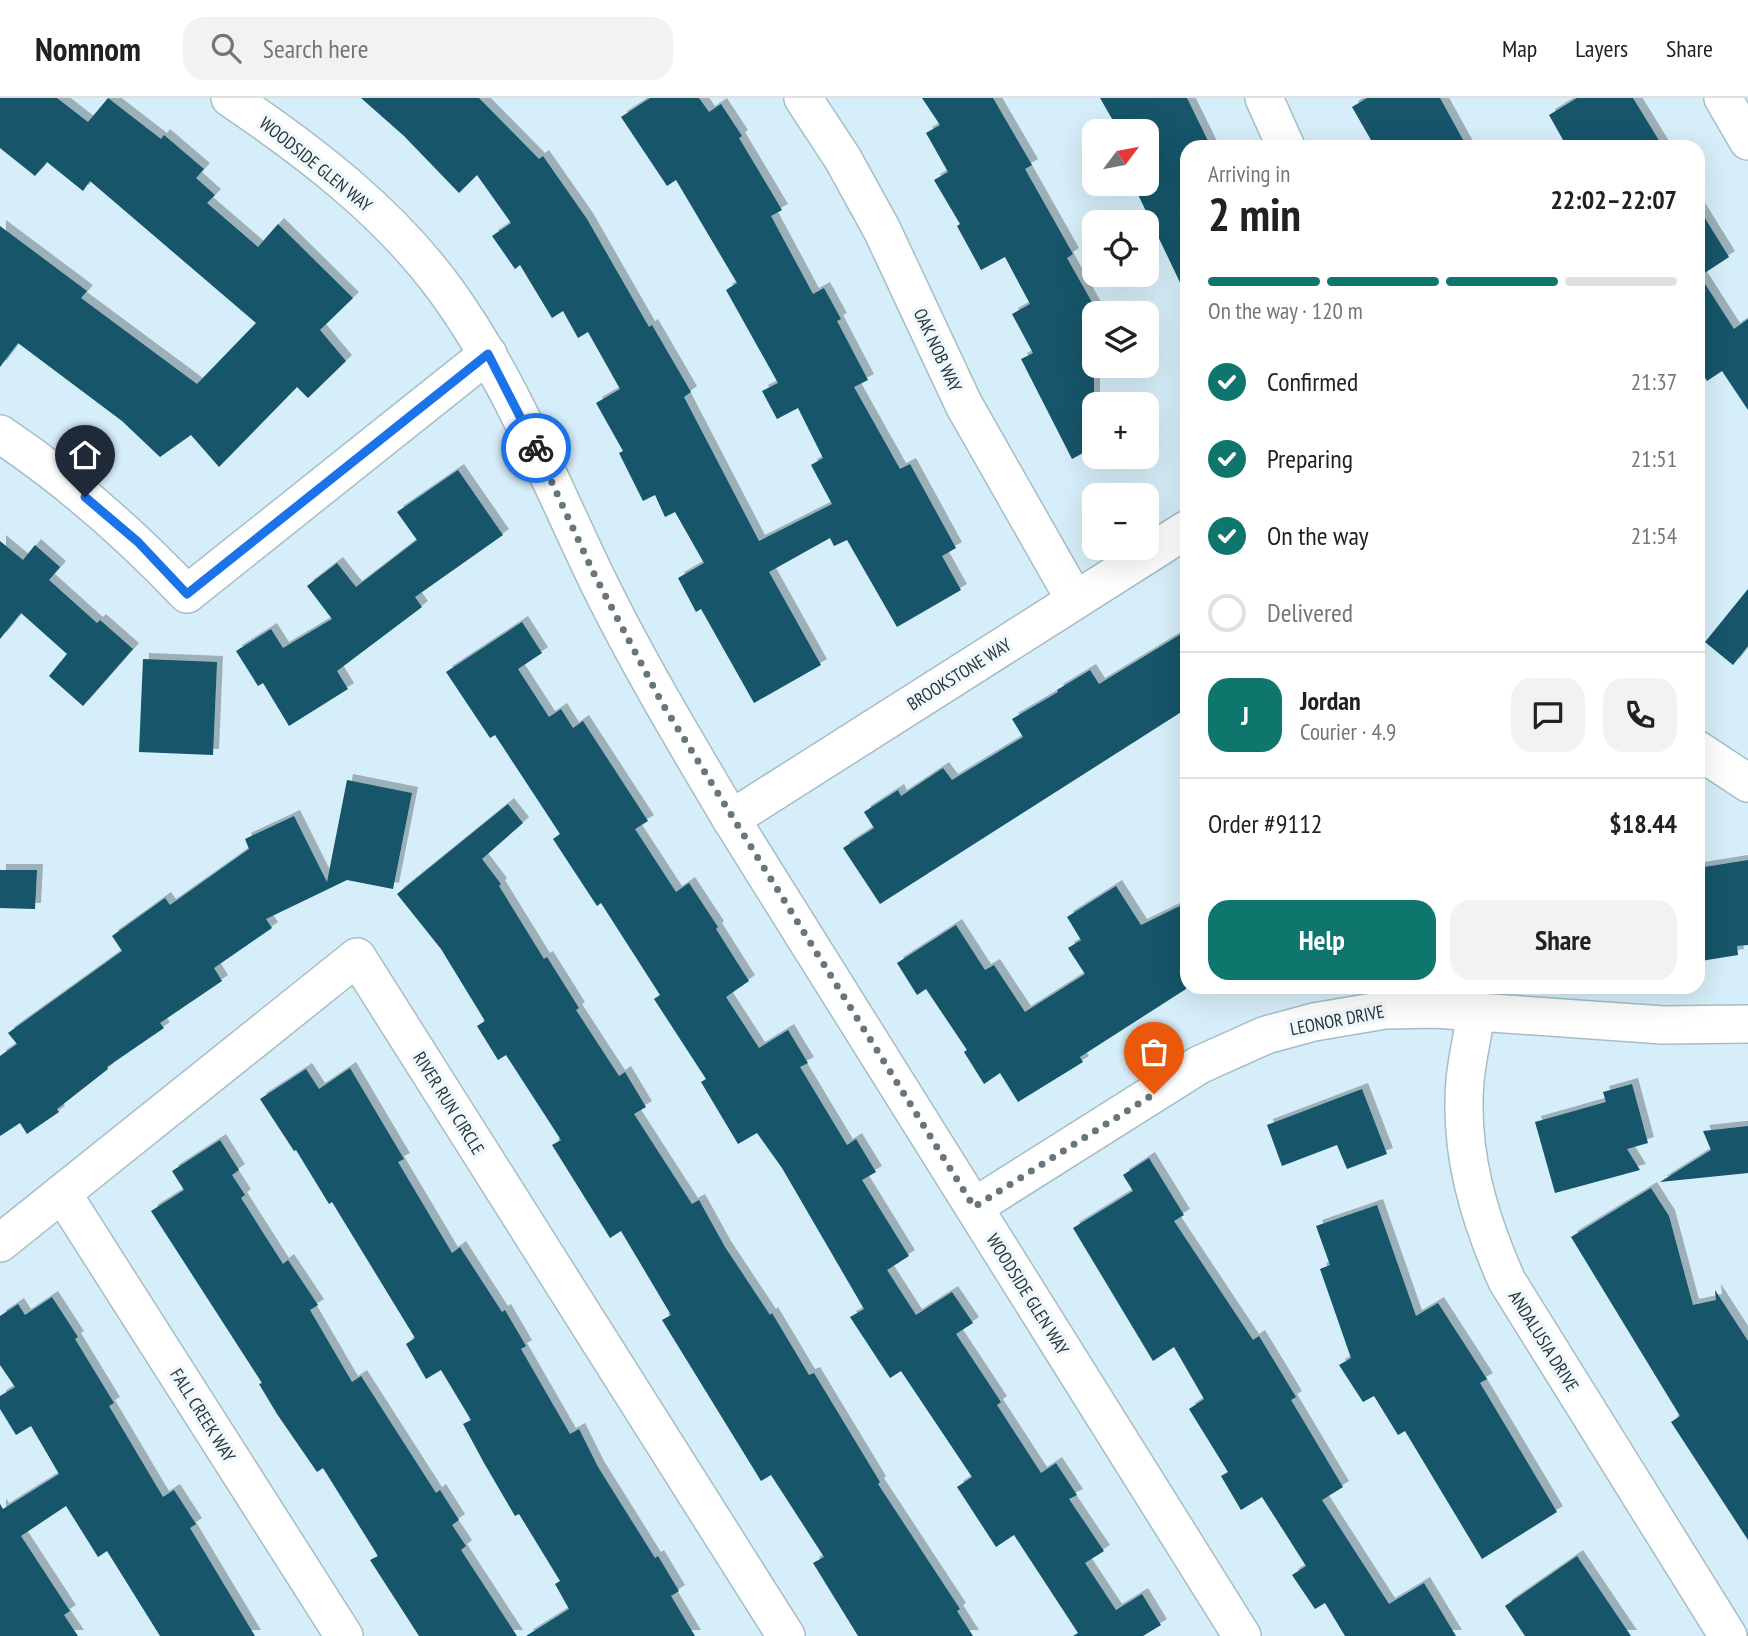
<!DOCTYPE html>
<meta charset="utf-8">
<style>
body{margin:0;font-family:"PT Sans Narrow",sans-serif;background:#f2f2f2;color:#202124;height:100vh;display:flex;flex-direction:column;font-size:26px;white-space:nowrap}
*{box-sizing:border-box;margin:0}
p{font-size:23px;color:#757577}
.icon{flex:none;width:38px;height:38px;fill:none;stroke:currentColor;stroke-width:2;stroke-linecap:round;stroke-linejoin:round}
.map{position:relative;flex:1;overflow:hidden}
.drawer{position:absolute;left:1180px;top:42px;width:525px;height:854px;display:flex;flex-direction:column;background:#fff;border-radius:21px;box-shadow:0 7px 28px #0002}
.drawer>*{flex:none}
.needle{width:46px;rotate:58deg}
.buttons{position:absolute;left:1082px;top:21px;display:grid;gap:14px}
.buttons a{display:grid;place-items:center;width:77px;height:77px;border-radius:14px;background:#fff;box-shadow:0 7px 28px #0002;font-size:35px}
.pin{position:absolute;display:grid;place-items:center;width:60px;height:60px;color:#fff;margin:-72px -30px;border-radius:50% 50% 50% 0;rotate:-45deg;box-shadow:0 0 7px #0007}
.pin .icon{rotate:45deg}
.courier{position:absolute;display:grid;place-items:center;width:70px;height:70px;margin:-35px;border:5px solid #1a73e8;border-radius:50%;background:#fff;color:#222;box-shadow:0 2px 9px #0007}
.headline em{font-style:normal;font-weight:700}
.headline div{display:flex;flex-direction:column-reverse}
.headline{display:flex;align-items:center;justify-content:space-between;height:119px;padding:0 28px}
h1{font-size:46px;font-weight:700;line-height:52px}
.bar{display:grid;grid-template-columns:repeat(4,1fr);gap:10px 7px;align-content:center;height:84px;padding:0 28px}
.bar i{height:9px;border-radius:5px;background:#e0e0e0}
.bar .current{background:#0f766e}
.bar p{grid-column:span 4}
.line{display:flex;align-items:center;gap:18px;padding:0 28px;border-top:2px solid #e0e0e0}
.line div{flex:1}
.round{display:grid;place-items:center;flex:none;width:74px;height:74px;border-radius:21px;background:#f2f2f2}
ol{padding:0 28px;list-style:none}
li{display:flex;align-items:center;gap:21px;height:77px}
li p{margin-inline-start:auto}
li .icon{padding:7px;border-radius:50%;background:#0f766e;color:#fff;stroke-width:4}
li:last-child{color:#757577}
li i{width:38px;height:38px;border:4px solid #e0e0e0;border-radius:50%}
.primary-button{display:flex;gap:14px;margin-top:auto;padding:14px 28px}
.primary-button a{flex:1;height:80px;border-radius:21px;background:#0f766e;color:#fff;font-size:28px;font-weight:700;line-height:80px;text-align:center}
.primary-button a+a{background:#f2f2f2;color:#202124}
header{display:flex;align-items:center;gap:42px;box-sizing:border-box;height:98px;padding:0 35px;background:#fff;border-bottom:2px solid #e0e0e0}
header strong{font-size:33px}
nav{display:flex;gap:38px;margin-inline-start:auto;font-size:24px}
.search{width:490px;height:63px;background:#f2f2f2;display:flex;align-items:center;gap:18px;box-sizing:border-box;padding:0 24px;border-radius:21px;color:#757577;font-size:26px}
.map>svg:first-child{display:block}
.building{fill:#12546b;filter:url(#shadow)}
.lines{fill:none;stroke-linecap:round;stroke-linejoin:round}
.minor-casing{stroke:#a6bdc7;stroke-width:40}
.minor{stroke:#fff;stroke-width:37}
.done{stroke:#67757c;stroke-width:7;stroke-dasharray:0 12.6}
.route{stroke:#1a73e8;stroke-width:9}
.labels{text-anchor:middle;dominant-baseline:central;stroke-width:7;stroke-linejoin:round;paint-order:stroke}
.street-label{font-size:18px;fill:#2b3439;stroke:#eff9fd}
</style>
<header>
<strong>Nomnom</strong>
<div class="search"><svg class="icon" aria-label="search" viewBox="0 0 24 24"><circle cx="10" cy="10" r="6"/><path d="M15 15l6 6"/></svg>Search here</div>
<nav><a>Map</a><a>Layers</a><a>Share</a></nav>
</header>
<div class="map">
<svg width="1748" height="1538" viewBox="0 0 1748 1538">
<defs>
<filter id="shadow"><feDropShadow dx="6" dy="-6" stdDeviation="0" flood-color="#0004"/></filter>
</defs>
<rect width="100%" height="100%" fill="#d6eef9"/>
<g class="building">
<polygon points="0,0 57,0 88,24 108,0 161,41 164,37 204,71 196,80 215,97 207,105 258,149 278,126 353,200 320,232 346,263 308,300 297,289 219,369 191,337 160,359 122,323 18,245 0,269 0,128 87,193 81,200 197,286 256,225 90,83 83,93 47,64 35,78 0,50"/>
<polygon points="361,0 479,0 539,61 543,58 587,121 649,229 652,227 691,294 684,299 759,443 832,406 811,367 823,360 798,310 777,321 762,293 778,285 726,192 737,185 676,82 667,88 621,19 650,0 699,0 709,14 721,6 742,38 739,40 782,112 771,118 813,196 824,190 841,221 837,223 868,282 854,289 900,371 910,366 956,450 942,458 961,492 897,529 847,442 834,448 830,440 769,474 821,567 754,605 701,511 696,514 678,480 704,465 675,414 665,419 655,397 643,403 619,355 623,353 596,305 620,291 588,234 578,240 563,213 552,220 520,167 515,171 492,138 511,125 477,77 459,95 404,38"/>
<polygon points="922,0 993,0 1032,67 1025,71 1073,156 1067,160 1098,215 1090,215 1094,221 1094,349 1072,361 1021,261 1033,255 1012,216 1030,206 1005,159 981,172 957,128 960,126 934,82 948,74 926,35 940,27"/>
<polygon points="1100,0 1187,0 1211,49 1186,49 1186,197 1133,86 1149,86 1146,33 1119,33"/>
<polygon points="1367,0 1440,0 1467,49 1375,49 1352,9"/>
<polygon points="1577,0 1633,0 1663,49 1567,49 1549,17"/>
<polygon points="1698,109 1729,159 1700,178 1734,231 1748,221 1748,312 1722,273 1707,283 1698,268"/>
<polygon points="458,372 503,437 415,499 422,509 337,573 348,591 289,628 263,585 258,588 236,553 271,531 283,550 332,521 307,488 337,465 356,489 417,442 397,414"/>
<polygon points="0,443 23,462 35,447 60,469 49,482 97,525 100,522 133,551 83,608 49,578 67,556 21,515 0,541"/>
<polygon points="1748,491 1748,548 1733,567 1705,544"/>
<polygon points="522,524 542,555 518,571 549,619 561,611 573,630 583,623 648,723 635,731 676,794 689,785 718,829 716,831 749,883 726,899 759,950 788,932 808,965 800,969 847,1047 856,1041 876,1074 862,1082 909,1158 887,1172 916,1217 952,1194 973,1225 956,1236 1001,1304 997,1307 1041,1375 1056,1365 1077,1397 1069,1401 1104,1453 1085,1465 1116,1512 1142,1496 1161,1527 1143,1538 1073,1538 1078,1535 1014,1437 996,1449 957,1389 972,1379 901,1273 890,1280 850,1219 864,1211 782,1070 757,1035 738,1046 701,984 706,981 654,901 660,897 601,805 597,808 553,741 560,736 495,637 490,640 446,574"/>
<polygon points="1186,533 1186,611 880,806 843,750 874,730 864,714 898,692 901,698 943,670 952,682 1023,639 1012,621 1058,594 1057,592 1090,572 1099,586"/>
<polygon points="143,561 217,564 213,657 139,654"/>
<polygon points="347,682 412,695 393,791 347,782 266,821 272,830 214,870 222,883 160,925 164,930 107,969 108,971 57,1011 59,1014 27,1036 20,1025 0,1038 0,958 17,946 8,935 122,853 112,838 165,800 170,807 249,751 245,741 294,718 327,784"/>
<polygon points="508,706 523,725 482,761 501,786 499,788 544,861 547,859 579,910 576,912 619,978 625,974 646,1009 634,1016 692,1106 699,1102 725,1149 770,1217 772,1215 809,1277 814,1275 880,1384 878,1386 960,1511 957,1513 973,1538 858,1538 813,1465 824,1459 771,1377 761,1383 662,1222 671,1217 621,1133 610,1140 552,1047 561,1042 506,957 498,962 477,928 485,923 441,851 397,796"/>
<polygon points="1748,762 1748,847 1737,848 1738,857 1701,863 1698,840 1698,770"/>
<polygon points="0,772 37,772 35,811 0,810"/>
<polygon points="1116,788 1141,827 1186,805 1186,891 1080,959 1083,964 1018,1004 1000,975 984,986 964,954 967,952 926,891 917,897 897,865 956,827 985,872 994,867 1025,914 1085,876 1068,850 1081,842 1067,819"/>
<polygon points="350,970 404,1061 398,1064 452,1155 460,1149 502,1214 505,1212 526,1248 521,1251 570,1336 579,1331 598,1369 655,1460 658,1458 679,1493 671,1498 695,1538 526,1538 569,1511 555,1486 560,1483 519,1416 515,1418 484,1365 463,1326 471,1322 441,1272 426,1281 406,1246 415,1240 332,1104 329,1106 296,1052 294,1053 260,1001 306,971 319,991"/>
<polygon points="1632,986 1648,1045 1627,1051 1640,1072 1555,1095 1535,1024 1606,1004 1603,994"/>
<polygon points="1362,991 1387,1056 1347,1071 1337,1047 1282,1068 1267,1027"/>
<polygon points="1748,1028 1748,1075 1660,1084 1711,1052 1703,1033"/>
<polygon points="220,1042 239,1072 232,1077 245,1097 241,1100 283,1166 288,1162 318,1207 310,1212 352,1284 361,1278 436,1395 440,1392 459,1422 452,1427 466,1448 461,1452 517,1538 419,1538 370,1462 378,1458 323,1370 317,1374 277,1316 259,1286 262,1285 151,1113 184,1092 172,1073"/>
<polygon points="1149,1060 1184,1117 1174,1123 1253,1242 1259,1238 1296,1299 1291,1302 1343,1389 1322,1402 1389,1506 1424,1485 1456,1538 1345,1538 1325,1505 1315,1511 1292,1477 1306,1468 1262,1399 1241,1412 1221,1378 1228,1374 1189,1311 1204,1301 1174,1249 1153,1263 1073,1130 1133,1093 1123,1077"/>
<polygon points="1651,1090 1669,1118 1693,1207 1716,1202 1715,1192 1748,1243 1748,1442 1671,1324 1680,1318 1571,1139"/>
<polygon points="1377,1107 1416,1218 1438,1205 1487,1281 1480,1285 1557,1414 1482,1461 1405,1333 1398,1337 1374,1298 1363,1304 1339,1267 1351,1260 1320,1171 1330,1167 1316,1128"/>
<polygon points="52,1199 78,1239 75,1241 114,1305 109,1308 163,1399 174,1392 196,1426 190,1430 255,1538 160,1538 107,1453 98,1459 66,1408 21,1438 70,1513 64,1517 78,1538 0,1538 0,1406 3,1411 59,1376 31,1328 16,1337 0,1311 0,1298 15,1289 0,1267 0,1218 18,1206 25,1217"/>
<polygon points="1577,1458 1631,1538 1525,1538 1505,1508"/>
</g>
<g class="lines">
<g class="minor-casing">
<g id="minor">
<path d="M230 0C310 54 390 115 447 194 509 280 548 379 594 475 635 560 683 640 731 721L1242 1538"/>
<polyline points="803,0 843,61 882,132 964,307 1075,502"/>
<polyline points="1264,0 1286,49"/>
<polyline points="1723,0 1748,43"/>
<path d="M0 336C69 382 130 436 187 496L488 256"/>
<polyline points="1698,652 1748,685"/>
<polyline points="731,721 1186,432"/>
<path d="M1476 914C1473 937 1467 960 1465 983 1459 1054 1479 1120 1507 1183L1728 1538"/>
<polyline points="62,1095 344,1538"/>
<polyline points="974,1109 1199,967 1266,937 1314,924 1385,912 1435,911 1663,927 1748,926"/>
<polyline points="0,1145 357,859 786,1538"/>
</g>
</g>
<use href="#minor" class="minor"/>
</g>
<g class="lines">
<polyline class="done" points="536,350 595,478 662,605 974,1109 1154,996"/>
<polyline class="route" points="85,399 138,444 187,496 488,256 536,350"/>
</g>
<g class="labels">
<g class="street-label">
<text transform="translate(316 66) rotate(39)">WOODSIDE GLEN WAY</text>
<text transform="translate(938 252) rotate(65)">OAK NOB WAY</text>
<text transform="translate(959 576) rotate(-32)">BROOKSTONE WAY</text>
<text transform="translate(1337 922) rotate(-11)">LEONOR DRIVE</text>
<text transform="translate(449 1005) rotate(58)">RIVER RUN CIRCLE</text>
<text transform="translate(1028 1196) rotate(58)">WOODSIDE GLEN WAY</text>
<text transform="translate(1544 1243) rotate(58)">ANDALUSIA DRIVE</text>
<text transform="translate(203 1317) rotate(58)">FALL CREEK WAY</text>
</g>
</g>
</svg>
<div class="buttons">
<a><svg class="needle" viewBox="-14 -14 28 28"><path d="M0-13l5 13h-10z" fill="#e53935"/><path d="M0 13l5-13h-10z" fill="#757577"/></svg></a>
<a><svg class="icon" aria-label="locate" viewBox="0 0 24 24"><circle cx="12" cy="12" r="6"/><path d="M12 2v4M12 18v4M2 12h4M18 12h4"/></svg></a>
<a><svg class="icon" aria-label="layers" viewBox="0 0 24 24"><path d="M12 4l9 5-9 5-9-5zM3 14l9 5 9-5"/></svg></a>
<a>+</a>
<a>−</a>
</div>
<div class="pin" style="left:1154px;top:996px;background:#ea580c"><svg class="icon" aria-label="bag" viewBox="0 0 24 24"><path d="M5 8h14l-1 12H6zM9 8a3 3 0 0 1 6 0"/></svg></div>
<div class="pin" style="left:85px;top:399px;background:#1f2937"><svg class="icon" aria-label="home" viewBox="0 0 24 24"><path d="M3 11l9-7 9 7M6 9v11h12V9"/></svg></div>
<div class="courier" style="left:536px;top:350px"><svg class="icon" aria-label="bike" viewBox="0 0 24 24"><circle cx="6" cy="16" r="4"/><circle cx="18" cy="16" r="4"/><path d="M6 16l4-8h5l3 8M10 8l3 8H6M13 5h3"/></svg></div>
<section class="drawer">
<div class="headline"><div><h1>2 min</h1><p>Arriving in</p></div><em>22:02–22:07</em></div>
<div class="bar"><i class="current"></i><i class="current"></i><i class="current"></i><i></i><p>On the way · 120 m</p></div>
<ol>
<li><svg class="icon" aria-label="check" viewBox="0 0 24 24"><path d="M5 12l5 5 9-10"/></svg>Confirmed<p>21:37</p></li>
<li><svg class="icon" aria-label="check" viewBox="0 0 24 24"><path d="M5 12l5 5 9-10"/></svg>Preparing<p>21:51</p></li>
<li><svg class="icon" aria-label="check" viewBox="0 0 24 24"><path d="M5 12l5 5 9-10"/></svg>On the way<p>21:54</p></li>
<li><i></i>Delivered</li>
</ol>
<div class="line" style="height:126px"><b class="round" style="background:#0f766e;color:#fff">J</b><div><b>Jordan</b><p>Courier · 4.9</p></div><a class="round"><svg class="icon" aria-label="chat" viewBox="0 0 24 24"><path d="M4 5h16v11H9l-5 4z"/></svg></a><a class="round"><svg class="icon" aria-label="phone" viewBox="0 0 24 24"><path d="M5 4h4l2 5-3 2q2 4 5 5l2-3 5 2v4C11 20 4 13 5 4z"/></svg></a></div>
<div class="line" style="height:91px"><div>Order #9112</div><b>$18.44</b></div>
<div class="primary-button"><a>Help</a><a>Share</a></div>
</section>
</div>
